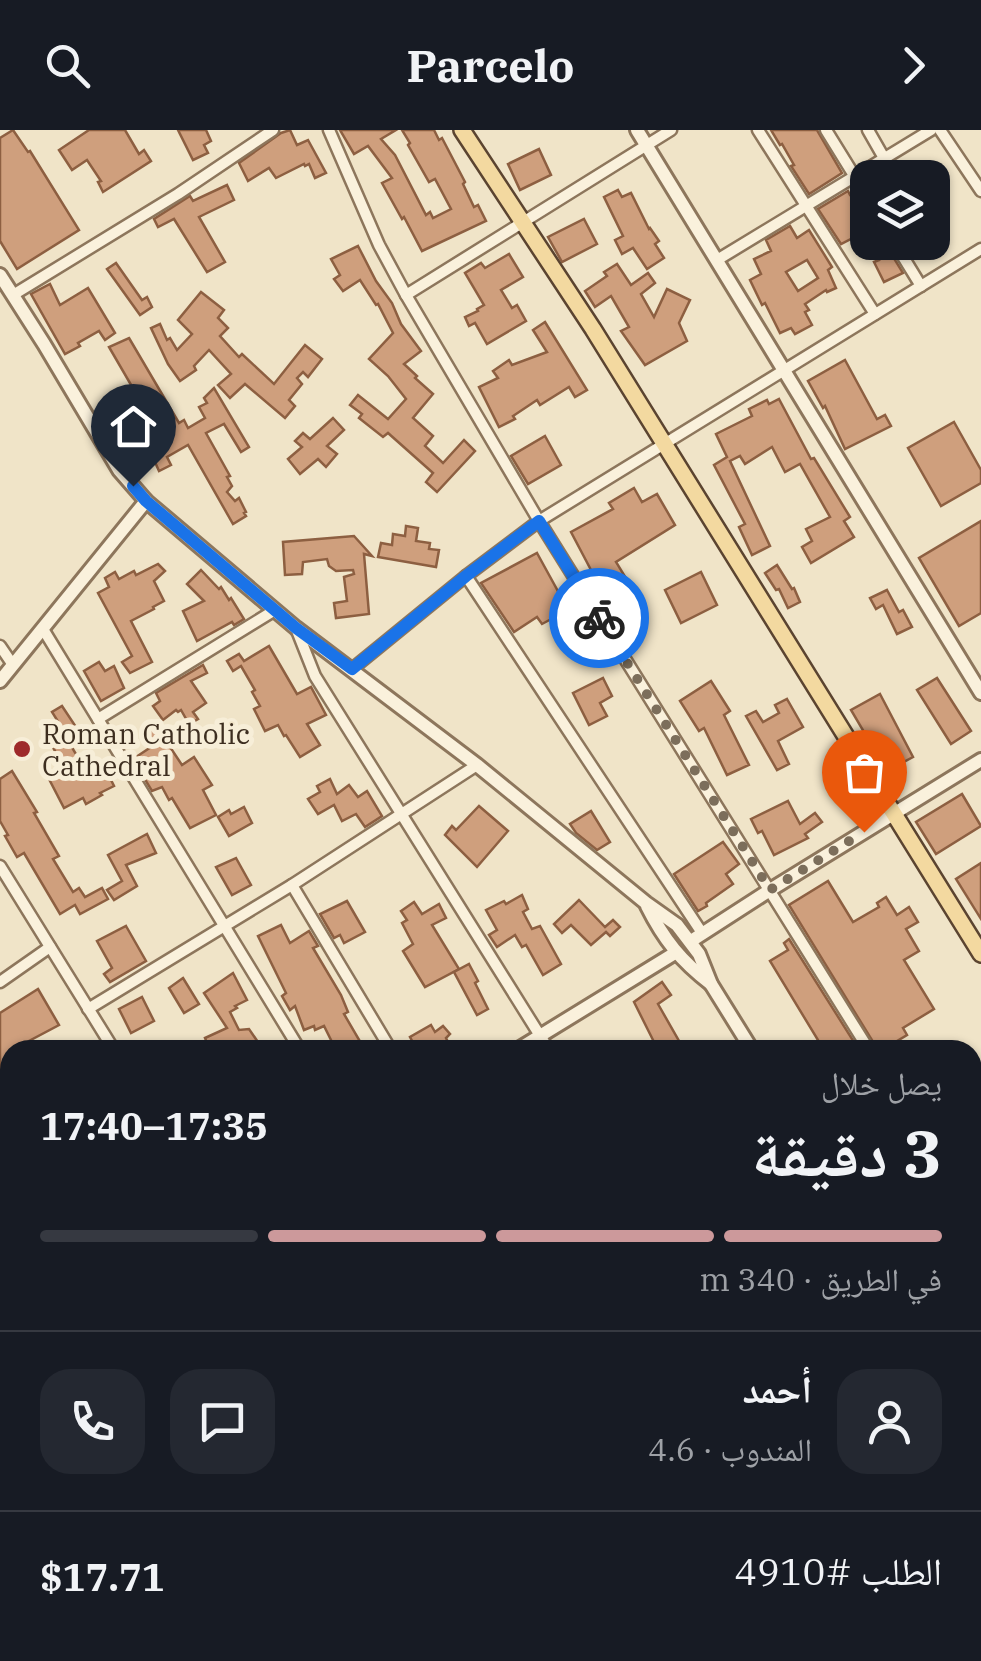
<!DOCTYPE html>
<html lang="ar">
<meta charset="utf-8">
<style>
body{margin:0;font-family:"IBM Plex Serif","Noto Naskh Arabic",serif;background:#242831;color:#f1f3f6;direction:rtl;height:100vh;display:flex;flex-direction:column;font-size:38px;white-space:nowrap}
*{box-sizing:border-box;margin:0}
p{font-size:32px;color:#9ea1a6}
.icon{flex:none;width:55px;height:55px;fill:none;stroke:currentColor;stroke-width:2;stroke-linecap:round;stroke-linejoin:round}
.map{position:relative;flex:1;overflow:hidden;direction:ltr}
.panel{position:absolute;left:0px;top:910px;width:982px;height:622px;display:flex;flex-direction:column;background:#171b24;border-radius:30px 30px 0 0;box-shadow:0 2px 8px #0004;direction:rtl}
.panel>*{flex:none}
.fabs{position:absolute;left:850px;top:30px;display:grid;gap:20px}
.fabs a{display:grid;place-items:center;width:100px;height:100px;border-radius:20px;background:#171b24;box-shadow:0 2px 8px #0004;font-size:50px}
.pin{position:absolute;display:grid;place-items:center;width:85px;height:85px;color:#fff;margin:-102px -42px;border-radius:50% 50% 50% 0;rotate:-45deg;box-shadow:0 0 10px #0007}
.pin .icon{rotate:45deg}
.courier{position:absolute;display:grid;place-items:center;width:100px;height:100px;margin:-50px;border:8px solid #1a73e8;border-radius:50%;background:#fff;color:#222;box-shadow:0 2px 12px #0007}
.headline em{font-style:normal;font-weight:700}
.headline div{display:flex;flex-direction:column-reverse}
.headline{display:flex;align-items:center;justify-content:space-between;height:170px;padding:0 40px}
h1{font-size:65px;font-weight:700;line-height:75px}
.bar{display:grid;grid-template-columns:repeat(4,1fr);gap:15px 10px;align-content:center;height:120px;padding:0 40px}
.bar i{height:12px;border-radius:8px;background:#363941}
.bar .on{background:#cc999b}
.bar p{grid-column:span 4}
.line{display:flex;align-items:center;gap:25px;padding:0 40px;border-top:2px solid #363941}
.line div{flex:1}
.round{display:grid;place-items:center;flex:none;width:105px;height:105px;border-radius:30px;background:#242831}
header{display:flex;justify-content:space-between;align-items:center;height:130px;padding:0 40px;background:#171b24;font-size:45px;font-weight:700}
.map>svg:first-child{display:block}
.building{fill:#cf9f7d;stroke:#8d5f41;stroke-width:2.5;fill-rule:evenodd}
.lines{fill:none;stroke-linecap:round;stroke-linejoin:round}
.minor-casing{stroke:#8d765c;stroke-width:15}
.tertiary-casing{stroke:#8d765c;stroke-width:18}
.secondary-casing{stroke:#6f573f;stroke-width:19}
.primary-casing{stroke:#5b4430;stroke-width:20}
.minor{stroke:#faf1dc;stroke-width:10}
.tertiary{stroke:#faf1dc;stroke-width:12}
.secondary{stroke:#faf1dc;stroke-width:14}
.primary{stroke:#f3d9a0;stroke-width:15}
.done{stroke:#7c6e5b;stroke-width:10;stroke-dasharray:0 18}
.route{stroke:#1a73e8;stroke-width:12}
.poi-dot{fill:#9e2a2b;stroke:#f7eed8;stroke-width:4}
.labels{text-anchor:middle;dominant-baseline:central;stroke-width:10;stroke-linejoin:round;paint-order:stroke}
.poi-label{font-size:28px;fill:#3d2e20;stroke:#f7eed8;text-anchor:start}
</style>
<header><svg class="icon" aria-label="forward" viewBox="0 0 24 24"><path d="M9 5l7 7-7 7"/></svg>Parcelo<svg class="icon" aria-label="search" viewBox="0 0 24 24"><circle cx="10" cy="10" r="6"/><path d="M15 15l6 6"/></svg></header>
<div class="map">
<svg width="981" height="1531" viewBox="0 0 981 1531">
<rect width="100%" height="100%" fill="#f0e4c8"/>
<g class="building">
<polygon points="13,0 28,22 30,21 79,100 17,139 0,111 0,8"/>
<polygon points="89,0 125,0 139,24 144,20 151,31 103,62 98,52 101,51 87,30 72,40 59,20"/>
<polygon points="178,0 206,0 211,11 204,15 208,23 193,30"/>
<polygon points="290,0 297,15 308,10 326,43 315,48 309,34 305,36 304,34 276,48 269,38 248,51 239,33 281,3"/>
<polygon points="340,0 396,0 381,9 395,25 426,85 430,82 433,88 451,79 435,49 429,52 408,15 410,13 402,0 434,0 439,10 442,8 465,52 463,54 474,77 478,75 486,91 422,121 404,87 402,89 382,53 392,48 368,16 354,24"/>
<polygon points="771,0 817,0 842,43 809,64 791,36 794,35 782,14 780,15"/>
<polygon points="539,19 551,45 520,60 508,34"/>
<polygon points="227,55 234,70 199,87 225,132 207,142 174,89 158,97 154,89 190,66 193,71"/>
<polygon points="618,60 622,67 631,63 649,99 650,98 659,111 655,114 664,128 647,139 633,118 622,124 615,110 623,106 604,67"/>
<polygon points="848,61 850,65 855,63 868,80 868,100 841,114 818,79"/>
<polygon points="584,89 597,114 562,132 548,107"/>
<path d="M790 96 797 108 809 100 832 137 828 140 836 158 827 162 826 160 805 174 809 180 805 182 812 195 795 204 791 198 780 203 765 173 762 175 750 150 761 144 754 129 771 121 766 110ZM807 130 818 148 798 161 786 142Z"/>
<polygon points="870,112 884,112 903,143 884,152 874,132 879,130"/>
<polygon points="358,116 376,151 392,173 401,194 421,221 404,234 417,246 415,248 433,264 413,288 433,306 425,316 443,333 464,310 475,321 437,362 426,352 433,343 388,303 383,307 359,288 362,284 350,275 358,265 388,289 406,269 388,246 369,229 393,203 378,174 376,175 360,150 343,161 334,149 340,145 331,129"/>
<polygon points="509,124 523,147 501,160 512,178 517,175 526,191 487,214 475,193 469,196 465,187 478,181 477,179 484,175 465,143 481,133 485,138"/>
<polygon points="116,133 142,170 147,167 152,177 140,185 107,139"/>
<polygon points="617,134 631,155 648,143 655,153 641,164 654,187 667,159 690,170 679,193 687,211 645,235 621,201 629,197 611,166 595,177 585,161 607,146 604,142"/>
<polygon points="50,154 60,175 88,158 115,203 105,210 99,201 78,213 80,216 65,224 31,164"/>
<polygon points="201,162 224,180 218,188 228,198 220,206 239,227 242,224 274,254 305,215 322,229 308,247 303,242 297,248 302,254 289,270 295,276 285,288 245,254 230,268 218,255 231,244 209,220 194,236 196,240 180,251 168,234 151,198 160,194 167,210 170,208 177,220 192,204 178,190"/>
<polygon points="545,192 587,260 575,267 569,257 540,275 537,270 513,286 515,289 499,297 479,257 498,248 493,241 509,230 512,235 547,222 533,200"/>
<polygon points="129,208 179,293 184,290 188,298 205,288 199,277 207,273 204,268 214,258 249,317 241,322 224,294 206,303 230,346 227,347 232,356 227,362 235,371 239,368 246,382 244,383 246,386 233,394 188,315 167,327 171,335 159,341 151,323 166,315 109,217"/>
<polygon points="845,230 877,289 885,285 891,296 845,319 825,276 823,278 808,251"/>
<polygon points="779,269 811,329 814,328 850,387 844,391 854,407 811,433 802,417 812,411 806,399 830,387 800,334 785,342 772,317 745,334 740,326 730,331 770,416 752,425 739,397 745,394 714,335 727,327 716,304 752,286 749,279 767,270 769,274"/>
<polygon points="333,288 344,300 327,316 337,324 326,337 318,329 300,344 288,329 302,317 295,311 303,303 310,309"/>
<polygon points="954,292 981,340 981,353 941,376 908,318"/>
<polygon points="545,306 561,335 528,354 511,326"/>
<polygon points="634,358 642,372 657,364 675,395 616,432 643,476 614,495 594,463 601,459 571,402 613,379 609,373"/>
<polygon points="981,391 981,483 959,496 919,428"/>
<polygon points="406,396 418,398 416,411 430,413 429,419 439,420 436,437 378,427 381,413 392,415 393,404 405,406"/>
<polygon points="354,406 372,426 364,424 369,484 336,488 334,473 347,471 344,447 354,444 353,440 336,441 329,436 327,429 303,432 302,444 285,445 283,412"/>
<polygon points="537,423 559,463 570,457 579,474 542,494 537,487 514,502 481,453"/>
<polygon points="158,434 165,441 154,451 164,471 153,477 154,479 131,491 152,532 130,543 122,532 132,526 98,463 109,457 105,448 115,442 119,449 134,441 136,445"/>
<polygon points="777,435 792,459 794,458 800,472 788,478 779,459 776,460 765,443"/>
<polygon points="201,440 219,459 221,457 229,470 231,468 244,489 234,495 232,492 197,511 183,481 204,471 187,454"/>
<polygon points="701,442 717,475 681,493 665,460"/>
<polygon points="887,460 899,482 903,480 912,497 897,504 883,475 876,479 870,468"/>
<polygon points="269,516 297,564 311,557 326,585 307,594 320,615 300,627 286,605 284,606 278,595 265,601 254,579 260,576 252,562 255,560 241,536 233,541 227,531 239,524 244,531"/>
<polygon points="99,532 105,541 114,536 124,558 101,571 84,541"/>
<polygon points="203,535 207,543 191,551 206,573 193,582 198,589 189,594 181,580 178,582 176,580 163,590 153,576 160,571 156,563"/>
<polygon points="603,548 612,566 600,573 607,586 589,595 573,563"/>
<polygon points="937,548 971,601 951,614 917,560"/>
<polygon points="711,551 730,581 724,585 749,635 727,645 704,598 699,601 680,571"/>
<polygon points="880,564 913,627 887,641 851,580"/>
<polygon points="787,569 803,597 778,611 789,634 777,640 746,586 756,581 763,592 779,583 775,575"/>
<polygon points="62,576 76,597 64,604 83,636 87,640 102,632 114,656 100,663 102,665 86,674 83,668 64,678 49,649 66,640 44,602 59,593 52,582"/>
<polygon points="160,593 169,609 166,611 182,635 194,627 212,655 203,660 216,685 190,698 172,668 169,670 162,657 152,661 138,638 142,636 136,627 154,615 146,601"/>
<polygon points="12,641 37,682 34,683 59,726 53,729 73,762 79,758 85,767 102,758 108,769 80,784 75,775 60,784 24,723 17,727 5,706 8,705 0,691 0,649"/>
<polygon points="330,649 337,664 349,655 358,667 367,661 382,686 365,697 356,684 342,691 334,675 318,684 308,669 320,662 317,656"/>
<polygon points="962,664 981,696 936,724 916,692"/>
<polygon points="788,671 800,694 815,683 822,692 805,704 808,708 774,725 762,701 758,703 751,689"/>
<polygon points="479,676 508,701 477,737 445,705 452,696 456,700"/>
<polygon points="244,677 252,693 229,706 218,687 229,680 231,684"/>
<polygon points="591,681 610,712 597,720 576,703 570,694"/>
<polygon points="147,704 156,723 126,735 137,756 114,770 107,760 122,751 108,725"/>
<polygon points="723,712 739,734 726,744 733,754 706,773 707,776 698,781 674,744"/>
<polygon points="236,728 251,755 232,765 216,737"/>
<polygon points="981,733 981,789 956,749"/>
<polygon points="828,751 853,792 879,777 877,773 886,767 897,785 909,777 918,792 906,799 919,821 904,830 934,879 903,898 907,905 882,920 878,920 789,775"/>
<polygon points="522,765 528,779 523,782 532,799 540,796 561,834 543,845 526,815 522,817 515,805 497,817 489,805 497,800 486,780 504,771 506,774"/>
<polygon points="579,770 605,797 613,790 620,797 610,806 606,802 591,815 571,795 562,803 554,794"/>
<polygon points="347,771 365,802 344,813 340,805 334,808 320,784"/>
<polygon points="414,772 422,784 439,774 446,788 432,795 459,839 425,857 403,821 413,814 402,793 407,790 401,781"/>
<polygon points="281,795 290,813 309,801 318,816 313,818 341,865 348,882 344,884 365,920 336,920 324,896 315,900 314,896 304,900 295,876 290,880 282,866 286,863 258,806"/>
<polygon points="126,796 146,831 110,852 104,844 112,838 97,811"/>
<polygon points="789,809 859,920 824,920 770,831 788,820 784,813"/>
<polygon points="469,834 478,851 475,853 488,879 477,885 454,842"/>
<polygon points="233,843 247,870 235,876 237,878 230,882 239,900 249,899 260,915 251,920 226,920 221,913 209,918 205,908 227,898 204,863"/>
<polygon points="183,848 199,874 184,883 169,858"/>
<polygon points="662,852 671,865 658,874 679,911 658,920 634,872"/>
<polygon points="38,859 59,895 29,911 34,920 10,920 10,939 0,945 0,883"/>
<polygon points="142,867 154,891 131,903 119,879"/>
<polygon points="431,895 435,902 443,896 450,904 446,908 452,920 417,920 410,907"/>
</g>
<g class="lines">
<g class="minor-casing">
<g id="minor">
<polyline points="329,0 379,115 406,165 539,391 869,920"/>
<polyline points="758,0 875,184"/>
<polyline points="826,0 868,68"/>
<polyline points="868,0 884,28"/>
<polyline points="940,0 981,61"/>
<polyline points="894,112 921,156"/>
<polyline points="717,130 931,0"/>
<polyline points="13,165 178,64 273,0"/>
<polyline points="406,165 671,0"/>
<polyline points="466,446 702,803"/>
<polyline points="296,498 315,546 549,920"/>
<polyline points="43,499 300,920"/>
<polyline points="0,516 13,535"/>
<polyline points="352,539 466,446 539,391 981,119"/>
<polyline points="98,589 275,480"/>
<polyline points="0,736 114,920"/>
<polyline points="292,755 391,920"/>
<polyline points="0,852 50,817"/>
<polyline points="88,879 292,755 477,635"/>
<polyline points="0,1044 9,1061"/>
<polyline points="972,1088 981,1102"/>
<polyline points="972,1204 981,1199"/>
<polyline points="0,1429 10,1436"/>
<polyline points="122,1522 133,1531"/>
<polyline points="487,1522 492,1531"/>
<polyline points="289,1531 296,1522"/>
<polyline points="527,1531 535,1522"/>
</g>
</g>
<g class="tertiary-casing">
<g id="tertiary">
<polyline points="637,0 981,563"/>
<polyline points="0,145 44,214 119,340 146,371 296,498 477,635 646,773 677,795 699,824 711,854 752,920"/>
<polyline points="0,551 146,371"/>
<path d="M647 776C664 810 681 831 711 854"/>
<polyline points="691,811 770,760 981,630"/>
<polyline points="517,920 675,823"/>
<polyline points="972,1300 981,1326"/>
<polyline points="972,1443 981,1413"/>
</g>
</g>
<g class="secondary-casing">
<g id="secondary">
<polyline points="0,1175 10,1183"/>
<polyline points="0,1193 10,1201"/>
<polyline points="972,1489 981,1485"/>
<polyline points="381,1522 392,1531"/>
<polyline points="408,1522 418,1531"/>
<polyline points="895,1531 910,1522"/>
</g>
</g>
<g class="primary-casing">
<polyline id="primary" points="462,0 593,199 981,824"/>
</g>
<use href="#minor" class="minor"/>
<use href="#tertiary" class="tertiary"/>
<use href="#secondary" class="secondary"/>
<use href="#primary" class="primary"/>
</g>
<g class="lines">
<polyline class="done" points="599,488 770,760 864,702"/>
<polyline class="route" points="133,356 146,371 296,498 352,539 466,446 539,391 599,488"/>
</g>
<circle class="poi-dot" cx="22" cy="619" r="10"/>
<g class="labels">
<g class="poi-label">
<text x="42" y="603">Roman Catholic<tspan x="42" dy="32">Cathedral</tspan></text>
</g>
</g>
</svg>
<div class="fabs">
<a><svg class="icon" aria-label="layers" viewBox="0 0 24 24"><path d="M12 4l9 5-9 5-9-5zM3 14l9 5 9-5"/></svg></a>
</div>
<div class="pin" style="left:864px;top:702px;background:#ea580c"><svg class="icon" aria-label="bag" viewBox="0 0 24 24"><path d="M5 8h14l-1 12H6zM9 8a3 3 0 0 1 6 0"/></svg></div>
<div class="pin" style="left:133px;top:356px;background:#1f2937"><svg class="icon" aria-label="home" viewBox="0 0 24 24"><path d="M3 11l9-7 9 7M6 9v11h12V9"/></svg></div>
<div class="courier" style="left:599px;top:488px"><svg class="icon" aria-label="bike" viewBox="0 0 24 24"><circle cx="6" cy="16" r="4"/><circle cx="18" cy="16" r="4"/><path d="M6 16l4-8h5l3 8M10 8l3 8H6M13 5h3"/></svg></div>
<section class="panel">
<div class="headline"><div><h1>3 دقيقة</h1><p>يصل خلال</p></div><em>17:35–17:40</em></div>
<div class="bar"><i class="on"></i><i class="on"></i><i class="on"></i><i></i><p>في الطريق · 340 m</p></div>
<div class="line" style="height:180px"><a class="round"><svg class="icon" aria-label="person" viewBox="0 0 24 24"><circle cx="12" cy="8" r="4"/><path d="M4 21q1-7 8-7t8 7"/></svg></a><div><b>أحمد</b><p>المندوب · 4.6</p></div><a class="round"><svg class="icon" aria-label="chat" viewBox="0 0 24 24"><path d="M4 5h16v11H9l-5 4z"/></svg></a><a class="round"><svg class="icon" aria-label="phone" viewBox="0 0 24 24"><path d="M5 4h4l2 5-3 2q2 4 5 5l2-3 5 2v4C11 20 4 13 5 4z"/></svg></a></div>
<div class="line" style="height:130px"><div>الطلب #4910</div><b>$17.71</b></div>
</section>
</div>
